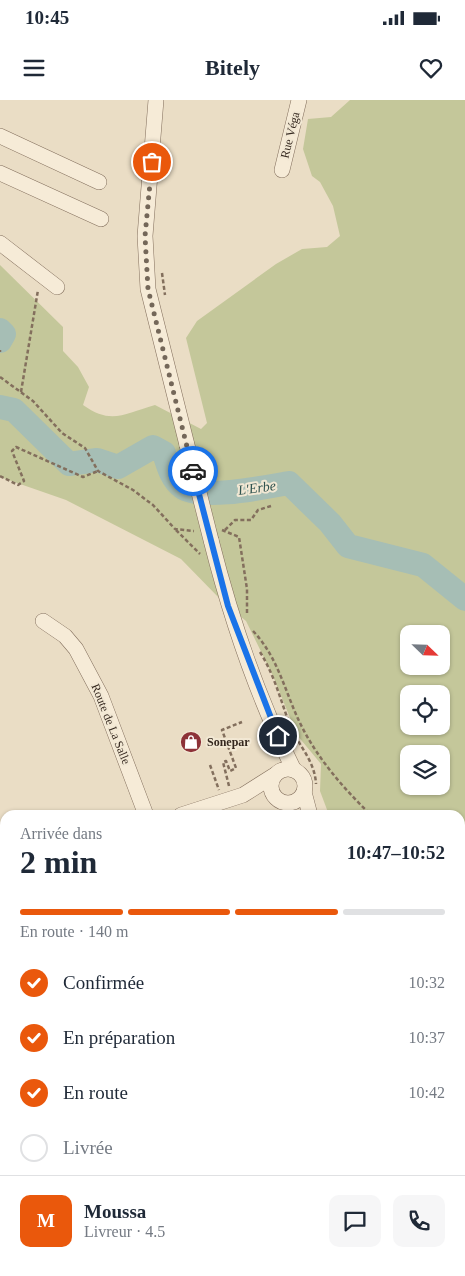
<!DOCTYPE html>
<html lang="fr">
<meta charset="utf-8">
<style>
body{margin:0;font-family:Georgia,serif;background:#f6f6f7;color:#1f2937;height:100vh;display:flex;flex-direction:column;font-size:19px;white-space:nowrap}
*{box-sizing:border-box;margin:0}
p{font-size:16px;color:#747a83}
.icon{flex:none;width:28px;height:28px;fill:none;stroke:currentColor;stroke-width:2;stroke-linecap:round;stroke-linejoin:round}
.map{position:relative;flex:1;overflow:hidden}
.details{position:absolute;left:0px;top:710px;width:465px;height:466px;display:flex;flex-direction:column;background:#fff;border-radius:15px 15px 0 0;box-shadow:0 1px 4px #0004}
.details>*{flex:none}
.needle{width:32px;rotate:113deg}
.controls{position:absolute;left:400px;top:525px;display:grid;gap:10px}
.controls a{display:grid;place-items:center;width:50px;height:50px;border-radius:10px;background:#fff;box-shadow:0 1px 4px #0004;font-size:25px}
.pin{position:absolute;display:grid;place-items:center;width:42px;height:42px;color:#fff;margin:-21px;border:2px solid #fff;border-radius:50%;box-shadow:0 1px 5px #0007}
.courier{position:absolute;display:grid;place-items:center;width:50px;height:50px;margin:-25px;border:4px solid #1a73e8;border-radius:50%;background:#fff;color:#222;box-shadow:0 1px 6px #0007}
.head em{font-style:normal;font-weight:700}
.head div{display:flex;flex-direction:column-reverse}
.head{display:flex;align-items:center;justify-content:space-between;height:85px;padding:0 20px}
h1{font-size:32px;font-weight:700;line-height:38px}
.bar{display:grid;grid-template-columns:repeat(4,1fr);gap:8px 5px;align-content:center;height:60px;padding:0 20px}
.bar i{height:6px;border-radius:4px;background:#e0e1e3}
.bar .selected{background:#ea580c}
.bar p{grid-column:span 4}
.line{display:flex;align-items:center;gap:12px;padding:0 20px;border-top:1px solid #e0e1e3}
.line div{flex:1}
.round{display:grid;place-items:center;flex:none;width:52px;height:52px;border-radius:10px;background:#f6f6f7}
ol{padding:0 20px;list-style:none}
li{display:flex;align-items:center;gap:15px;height:55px}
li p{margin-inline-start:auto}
li .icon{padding:5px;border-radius:50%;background:#ea580c;color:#fff;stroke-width:4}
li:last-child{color:#747a83}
li i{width:28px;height:28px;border:2px solid #e0e1e3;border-radius:50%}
.status{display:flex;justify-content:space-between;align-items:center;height:35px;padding:0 25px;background:#fff;direction:ltr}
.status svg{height:14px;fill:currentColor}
header{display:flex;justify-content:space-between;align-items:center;height:65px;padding:0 20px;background:#fff;font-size:22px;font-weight:700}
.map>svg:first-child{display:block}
.green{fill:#c4c79a;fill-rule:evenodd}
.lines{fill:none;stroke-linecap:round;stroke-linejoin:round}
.stream{stroke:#6e8b82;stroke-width:4}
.river{stroke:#a6beb5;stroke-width:24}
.minor-casing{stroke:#836f5d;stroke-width:16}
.highway-casing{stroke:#513e30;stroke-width:22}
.path{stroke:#836f5d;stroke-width:2.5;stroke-dasharray:4 2.5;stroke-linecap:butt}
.minor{stroke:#f6ebd7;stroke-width:15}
.highway{stroke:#d2985d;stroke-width:21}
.minor-bridge-casing{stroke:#836f5d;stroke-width:16;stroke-linecap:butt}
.minor-bridge{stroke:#f6ebd7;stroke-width:15}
.done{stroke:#746759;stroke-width:5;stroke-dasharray:0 9}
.route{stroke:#1a73e8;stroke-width:6}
.labels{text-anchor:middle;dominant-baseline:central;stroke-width:4;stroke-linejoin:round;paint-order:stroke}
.street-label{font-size:12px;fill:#35281f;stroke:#f2e8d4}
.poi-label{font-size:12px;font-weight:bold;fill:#35281f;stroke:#f2e8d4;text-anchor:start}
.water-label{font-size:14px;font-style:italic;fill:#30534f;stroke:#f2e8d4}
</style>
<div class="status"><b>10:45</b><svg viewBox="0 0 49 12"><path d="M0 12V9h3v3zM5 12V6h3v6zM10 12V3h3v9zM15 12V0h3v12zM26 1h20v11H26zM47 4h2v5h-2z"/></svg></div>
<header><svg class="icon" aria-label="menu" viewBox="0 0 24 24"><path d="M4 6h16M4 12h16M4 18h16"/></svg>Bitely<svg class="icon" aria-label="heart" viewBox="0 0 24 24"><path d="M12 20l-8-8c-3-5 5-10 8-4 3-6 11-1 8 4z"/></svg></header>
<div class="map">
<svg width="465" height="1176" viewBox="0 0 465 1176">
<rect width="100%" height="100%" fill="#eaddc5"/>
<path class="green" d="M350 0H465V1010L460 1003V715H329L320 691 321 664 297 635 273 576 246 521 221 500 181 459 66 400 0 377V165L63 227V251L78 267 89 287 83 305C111 325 124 314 155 305L201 329 207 323 186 238 197 221 276 164 302 149 327 147 340 136 333 106 320 82 312 76 303 49 308 19 331 17ZM409 534H441V566H409ZM409 594H441V626H409ZM409 654H441V686H409Z"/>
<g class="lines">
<polyline class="stream" points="460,847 465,843"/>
<g class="river">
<polyline points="0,230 4,234 0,241"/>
<path d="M0 307 14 310 69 364 97 360 118 367 153 347 164 353C168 365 171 379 182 387 201 401 266 387 289 383L330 423 348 446 423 465 465 499"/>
</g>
<g class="minor-casing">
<g id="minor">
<polyline points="156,0 145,136 148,189 187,345"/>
<polyline points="0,36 99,82"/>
<polyline points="282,70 299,0"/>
<polyline points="0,73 101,119"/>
<polyline points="0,143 57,187"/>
<path d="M211 440C231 519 257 597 294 670"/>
<polyline points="43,521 65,536 76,549 101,596 146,715"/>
<circle cx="288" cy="686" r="17"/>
<polyline points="304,692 310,715"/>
<polyline points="181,715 243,695 273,676"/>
<polyline points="0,768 5,769"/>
<polyline points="0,815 5,814"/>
<polyline points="345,1176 346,1171"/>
</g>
</g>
<g class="highway-casing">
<g id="highway">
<polyline points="460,1015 465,1022"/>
<polyline points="0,1118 5,1117"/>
<polyline points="460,1164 465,1166"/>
</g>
</g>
<g class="path">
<polyline points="162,173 165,195"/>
<polyline points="0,250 0,252"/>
<polyline points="0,277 33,301 62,333 85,348 98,371 133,390 153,405 175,429 194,431"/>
<polyline points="21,292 38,190"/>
<polyline points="0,376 18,385 24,381 12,351 16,347 83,377 98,371"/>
<polyline points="176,430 200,454"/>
<polyline points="222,430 239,437 247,489 247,515"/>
<polyline points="225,430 235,420 251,420 258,410 271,406"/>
<path d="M253 531C278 557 285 592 300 623 317 658 343 688 371 715"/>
<path d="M260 552C275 576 281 602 291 628 300 647 315 662 316 684"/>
<polyline points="210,665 219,690"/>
<polyline points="229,686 223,662 226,661 230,671 236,668 222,630 242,622"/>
<polyline points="460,987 465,993"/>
<polyline points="32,1171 36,1176"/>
</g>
<use href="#minor" class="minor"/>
<use href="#highway" class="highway"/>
<g class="minor-bridge-casing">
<polyline id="minor-bridge" points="187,345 211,440"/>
</g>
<use href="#minor-bridge" class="minor-bridge"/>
</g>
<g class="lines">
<polyline class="done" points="152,62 145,136 148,189 193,371"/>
<polyline class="route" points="193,371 228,506 278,636"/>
</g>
<defs>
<g id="shop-disc" transform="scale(1.125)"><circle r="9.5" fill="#8d3238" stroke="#f2e8d4"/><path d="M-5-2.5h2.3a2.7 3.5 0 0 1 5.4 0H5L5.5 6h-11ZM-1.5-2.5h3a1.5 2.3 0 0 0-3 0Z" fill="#fff"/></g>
</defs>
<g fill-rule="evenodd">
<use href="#shop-disc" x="191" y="642"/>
</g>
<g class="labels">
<g class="street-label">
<text transform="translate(290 35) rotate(-76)">Rue Véga</text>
<text transform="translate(111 624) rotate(68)">Route de La Salle</text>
</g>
<g class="poi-label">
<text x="207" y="642">Sonepar</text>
</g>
<g class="water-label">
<text transform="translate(257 388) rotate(-8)">L'Erbe</text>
</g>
</g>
</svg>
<div class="controls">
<a><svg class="needle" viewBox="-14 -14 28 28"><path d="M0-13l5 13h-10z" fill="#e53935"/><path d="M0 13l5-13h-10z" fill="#747a83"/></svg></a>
<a><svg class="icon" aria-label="locate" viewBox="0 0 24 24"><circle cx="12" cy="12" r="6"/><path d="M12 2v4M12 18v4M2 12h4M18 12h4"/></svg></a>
<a><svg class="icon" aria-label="layers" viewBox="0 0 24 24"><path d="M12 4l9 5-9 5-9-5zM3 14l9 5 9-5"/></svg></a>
</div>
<div class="pin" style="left:152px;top:62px;background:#ea580c"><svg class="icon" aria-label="bag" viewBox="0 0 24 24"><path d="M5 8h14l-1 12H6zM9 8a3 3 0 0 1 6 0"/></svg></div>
<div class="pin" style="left:278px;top:636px;background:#1f2937"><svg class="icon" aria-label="home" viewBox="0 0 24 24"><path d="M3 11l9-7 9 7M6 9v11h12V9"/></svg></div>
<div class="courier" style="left:193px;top:371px"><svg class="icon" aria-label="car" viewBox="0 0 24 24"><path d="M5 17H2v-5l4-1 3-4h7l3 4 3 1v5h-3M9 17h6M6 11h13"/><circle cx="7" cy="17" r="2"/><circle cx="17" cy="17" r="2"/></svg></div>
<section class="details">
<div class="head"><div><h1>2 min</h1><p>Arrivée dans</p></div><em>10:47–10:52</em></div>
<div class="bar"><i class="selected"></i><i class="selected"></i><i class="selected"></i><i></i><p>En route · 140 m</p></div>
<ol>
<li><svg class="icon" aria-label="check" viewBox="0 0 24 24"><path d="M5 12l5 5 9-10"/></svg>Confirmée<p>10:32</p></li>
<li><svg class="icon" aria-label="check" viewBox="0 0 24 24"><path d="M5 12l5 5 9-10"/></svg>En préparation<p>10:37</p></li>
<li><svg class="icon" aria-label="check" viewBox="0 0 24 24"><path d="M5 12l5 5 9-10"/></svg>En route<p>10:42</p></li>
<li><i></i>Livrée</li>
</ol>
<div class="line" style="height:90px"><b class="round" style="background:#ea580c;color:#fff">M</b><div><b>Moussa</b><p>Livreur · 4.5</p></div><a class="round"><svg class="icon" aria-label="chat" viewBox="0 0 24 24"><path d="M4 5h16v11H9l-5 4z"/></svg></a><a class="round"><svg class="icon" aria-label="phone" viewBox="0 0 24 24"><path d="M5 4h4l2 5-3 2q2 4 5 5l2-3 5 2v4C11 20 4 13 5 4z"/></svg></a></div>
</section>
</div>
